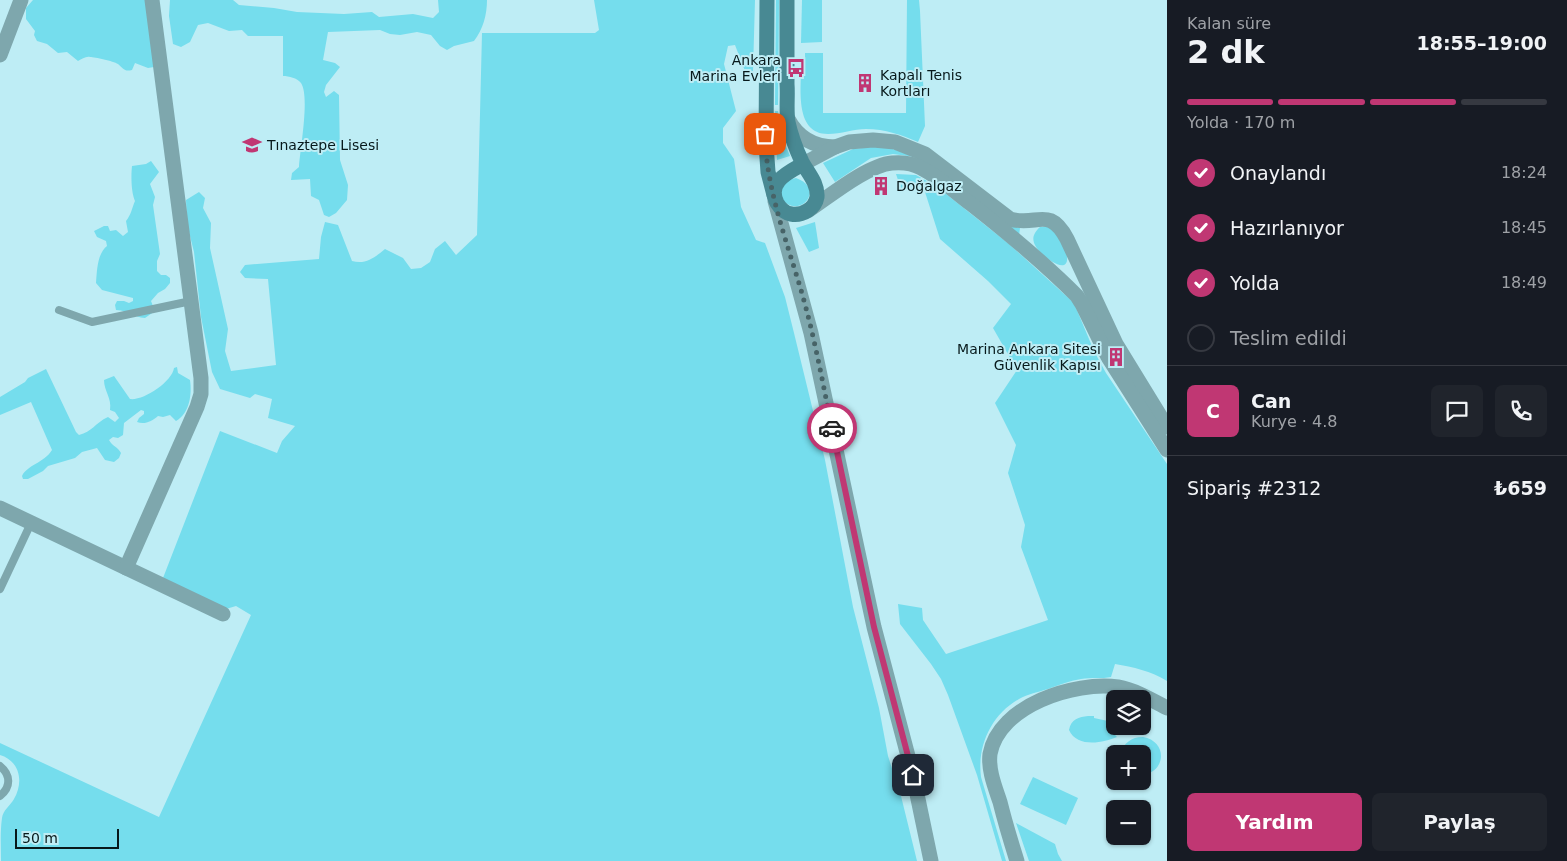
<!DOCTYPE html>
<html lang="tr">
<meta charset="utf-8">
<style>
body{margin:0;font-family:"DejaVu Sans",sans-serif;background:#20242c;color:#f1f3f6;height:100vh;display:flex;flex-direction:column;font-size:19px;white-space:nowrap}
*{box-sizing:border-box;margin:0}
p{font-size:16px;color:#9ea1a6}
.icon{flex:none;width:28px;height:28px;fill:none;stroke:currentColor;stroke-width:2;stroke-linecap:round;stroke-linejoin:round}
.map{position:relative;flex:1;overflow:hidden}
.panel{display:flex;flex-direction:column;background:#171b24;width:400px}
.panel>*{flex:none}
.buttons{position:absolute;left:1106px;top:690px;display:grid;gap:10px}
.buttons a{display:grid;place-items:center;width:45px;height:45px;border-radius:8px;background:#171b24;box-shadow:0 1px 4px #0004;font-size:25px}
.scale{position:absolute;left:15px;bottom:12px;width:104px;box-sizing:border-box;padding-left:5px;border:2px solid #07191b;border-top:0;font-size:14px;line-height:18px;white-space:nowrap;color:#07191b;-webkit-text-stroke:4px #beedf5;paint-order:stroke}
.pin{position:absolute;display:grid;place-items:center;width:42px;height:42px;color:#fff;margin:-21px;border-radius:10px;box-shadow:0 2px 8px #0006}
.courier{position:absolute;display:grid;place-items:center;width:50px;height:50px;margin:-25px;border:4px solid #c03773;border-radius:50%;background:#fff;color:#222;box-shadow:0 1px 6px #0007}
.head em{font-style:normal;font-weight:700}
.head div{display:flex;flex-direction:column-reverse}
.head{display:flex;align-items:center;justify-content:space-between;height:85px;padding:0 20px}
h1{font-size:32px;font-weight:700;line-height:38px}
.bar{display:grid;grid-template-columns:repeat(4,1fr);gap:8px 5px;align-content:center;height:60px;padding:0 20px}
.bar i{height:6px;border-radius:4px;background:#363941}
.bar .on{background:#c03773}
.bar p{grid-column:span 4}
.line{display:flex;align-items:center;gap:12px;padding:0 20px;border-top:1px solid #363941}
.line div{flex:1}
.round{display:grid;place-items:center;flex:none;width:52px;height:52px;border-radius:8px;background:#20242c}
ol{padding:0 20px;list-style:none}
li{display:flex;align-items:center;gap:15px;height:55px}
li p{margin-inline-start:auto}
li .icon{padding:5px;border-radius:50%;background:#c03773;color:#fff;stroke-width:4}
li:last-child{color:#9ea1a6}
li i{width:28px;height:28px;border:2px solid #363941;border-radius:50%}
.action{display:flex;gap:10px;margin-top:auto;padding:10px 20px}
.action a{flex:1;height:58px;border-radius:8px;background:#c03773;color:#fff;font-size:20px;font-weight:700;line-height:58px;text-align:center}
.action a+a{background:#20242c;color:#f1f3f6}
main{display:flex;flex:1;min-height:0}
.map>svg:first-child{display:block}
.green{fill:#75dded}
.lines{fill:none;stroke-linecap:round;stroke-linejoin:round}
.lane{stroke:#7ea7ad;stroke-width:8}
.street{stroke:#7ea7ad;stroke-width:15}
.secondary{stroke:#488993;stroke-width:15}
.done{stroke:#476367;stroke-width:5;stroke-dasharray:0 9}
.route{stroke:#c03773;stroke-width:6}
.labels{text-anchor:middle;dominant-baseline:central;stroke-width:4;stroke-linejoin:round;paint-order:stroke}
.poi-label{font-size:14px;fill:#07191b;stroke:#beedf5;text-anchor:start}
</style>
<main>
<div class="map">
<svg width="1167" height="861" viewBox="0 0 1167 861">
<rect width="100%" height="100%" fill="#beedf5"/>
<g class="green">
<path d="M33 0H154V67L148 68 135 63 132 70C124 72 123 68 118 64 113 61 95 57 90 57 86 56 82 59 78 61L67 52 58 53 47 44 37 41 34 35 35 31 26 19V8Z"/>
<path d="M170 0H233L239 5 274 8 297 12 344 14 372 12 379 17 413 14 433 18 439 12 438 0H487C487 15 483 29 474 41L454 46 447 50 440 46 431 35 417 32 400 35 390 34 380 30 328 32 323 60 335 63 340 67 326 85 324 92 326 97 334 91 339 95 340 160 348 185 347 200 336 213 329 217 324 215 319 200 311 196 310 179 291 180 292 173 299 167C300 150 310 96 301 83 297 78 289 76 283 76V36H248L242 30 229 31 208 23 198 25 190 42 181 47 173 44 169 16Z"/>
<path d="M594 0H755L753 71H745L735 45 728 46 724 64 736 111 723 128V143L734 159 741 207 756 240 765 243 785 297 794 333 825 460 853 607 879 708 888 756 901 796 917 861H1C1 847 0 832 2 818 3 810 10 806 14 799 24 782 20 761 0 755V743L159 817 251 615 236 606 226 609 163 578 220 431 277 453 282 441 295 426 268 418 272 399 255 394 250 398 220 389 212 372 201 317 194 252 187 224 186 200 199 192 205 198 203 208 211 223 210 248 228 329 225 351 231 371 276 365 268 279 245 278 240 272 245 265 319 259 321 237 325 222 338 225 352 261C366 265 375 257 385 249L403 258 411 269 421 268 430 262 435 249 445 241 456 255 477 235 482 33H595L599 30Z"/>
<polygon points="776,0 779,0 778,105 775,105"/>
<polygon points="802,0 822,0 822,42 801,43"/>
<path d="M907 0H919L920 11 925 126 918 142C902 135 885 129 866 129 854 129 841 134 828 134 795 134 801 90 801 68H805V53H823V113H906Z"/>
<polygon points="775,111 778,111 780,132 790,156 777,160"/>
<polygon points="880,146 913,154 1010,226 1020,228 1019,236 916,157 893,154 871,158 835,182 823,163 853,149"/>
<path d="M151 161 159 172 150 184 155 197 153 205 160 254 157 261V271L161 275H166L170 278V283L165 289 158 293 151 301 155 311 145 318C133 317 130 311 116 310L115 305 117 301H124L129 303 133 301V298L102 290 96 283C97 271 97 254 107 246L106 241 97 237 94 231 104 226H108L110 231 116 230 123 236 128 232 126 221C131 215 132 208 135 201 131 192 131 175 132 166L146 164Z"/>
<path d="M896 174 916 175 936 186 1009 244 1074 303 1094 351 1106 373 1167 464V681C1151 671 1133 667 1115 664L1111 677C1102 679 1091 677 1081 679 1069 681 1059 685 1048 689 1038 692 1028 694 1019 699 991 715 977 746 981 777L1006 861H1002L977 775 948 695 941 679 931 664 900 624 898 604 922 608 923 620 946 654 1048 620 1021 547 1025 525 1008 473 1016 445 995 403 1017 370 993 328 1011 304 988 281 940 239 925 192 919 187 901 189Z"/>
<path d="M796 178C827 189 798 222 780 197L782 185 792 179Z"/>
<polygon points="815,222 819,248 809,252 796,228"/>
<path d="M1040 227H1052C1056 234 1067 249 1067 256 1069 274 1050 261 1044 256 1034 246 1028 238 1040 227Z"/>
<path d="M177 367 178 373 190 380C192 394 190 413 176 421L170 415 163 417 158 416C152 421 145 425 137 422L139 418 144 414V411L141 410 124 423 123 435 118 438 113 437 109 440C112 446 118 447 121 453L119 458 114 462 105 460 97 448 82 452 75 458 48 466 43 471 28 479H23L22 476C27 465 44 463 52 450L31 402 0 415V397L25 382 28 378 46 369 76 432 79 435C92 432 95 423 108 417L115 422 119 418 115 412 110 410C112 398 104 391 104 380L114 376 130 399C143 401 172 382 174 368Z"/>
<path d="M1088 716H1094V718L1108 721 1115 724V726H1118L1119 730 1115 735 1117 737C1103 743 1077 748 1069 730 1071 719 1079 717 1088 716Z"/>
<path d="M1143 737C1167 741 1167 771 1143 775L1142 754H1120C1124 743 1131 737 1143 737Z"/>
<polygon points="1033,777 1078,798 1066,825 1020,804"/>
<polygon points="1016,823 1055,844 1058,854 1062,861 1029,861"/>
</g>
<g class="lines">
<g class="lane">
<polyline points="59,310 92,322 191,301"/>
<polyline points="0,589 31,523"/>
<path d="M0 766C11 775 11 787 0 796"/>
</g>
<g class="street">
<polyline points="0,55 21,0"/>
<path d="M788 119C798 138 814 147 835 147"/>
<path d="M803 164 835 147 849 142 873 140 895 142 925 154 1010 219C1037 227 1049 205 1067 239L1116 344 1167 427"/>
<polyline points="775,201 811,333 874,627 913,775 931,861"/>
<path d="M809 210C830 196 868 165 892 163 902 162 912 163 921 168 939 177 955 192 971 204 1008 233 1044 263 1077 296L1082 304 1108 357 1167 450"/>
<polyline points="0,508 223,614"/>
<polyline points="126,568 197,407 201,394 201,378 152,0"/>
<path d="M1017 861C1011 842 1005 822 1000 802 995 787 988 770 990 754 999 705 1075 681 1118 687 1135 690 1152 700 1167 708"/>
</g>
<g class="secondary">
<polyline points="767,0 766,144 768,172 774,195"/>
<path d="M787 0C787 28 787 56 787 84 788 96 786 110 788 122 791 136 796 149 802 162 808 173 818 183 817 197 815 209 802 216 791 214 785 213 780 208 777 203 766 182 789 172 803 164"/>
</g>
</g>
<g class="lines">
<path class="done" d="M765 134C766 190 788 244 803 297 815 340 823 384 832 428"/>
<polyline class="route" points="832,428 874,627 913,775"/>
</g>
<defs>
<g id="bus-bare" transform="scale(1.5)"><path d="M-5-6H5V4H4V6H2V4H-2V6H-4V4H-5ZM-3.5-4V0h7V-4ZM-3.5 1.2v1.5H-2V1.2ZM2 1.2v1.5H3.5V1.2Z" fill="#c03773" stroke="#beedf5" stroke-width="2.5" paint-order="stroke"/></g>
<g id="building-bare" transform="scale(1.5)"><path d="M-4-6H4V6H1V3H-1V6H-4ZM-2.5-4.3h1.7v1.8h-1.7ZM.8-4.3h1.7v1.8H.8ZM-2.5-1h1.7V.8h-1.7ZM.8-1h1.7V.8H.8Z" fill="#c03773" stroke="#beedf5" stroke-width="2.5" paint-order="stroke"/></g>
<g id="school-bare" transform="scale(1.5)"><path d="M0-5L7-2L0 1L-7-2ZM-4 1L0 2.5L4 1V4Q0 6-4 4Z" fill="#c03773" stroke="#beedf5" stroke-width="2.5" paint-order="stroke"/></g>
</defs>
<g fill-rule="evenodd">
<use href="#bus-bare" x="796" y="68"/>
<use href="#building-bare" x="865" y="83"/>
<use href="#school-bare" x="252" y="145"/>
<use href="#building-bare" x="881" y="186"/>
<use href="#building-bare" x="1116" y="357"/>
</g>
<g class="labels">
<g class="poi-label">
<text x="781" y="60" text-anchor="end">Ankara<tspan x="781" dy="16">Marina Evleri</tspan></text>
<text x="880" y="75">Kapalı Tenis<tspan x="880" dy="16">Kortları</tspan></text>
<text x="267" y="145">Tınaztepe Lisesi</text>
<text x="896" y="186">Doğalgaz</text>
<text x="1101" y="349" text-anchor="end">Marina Ankara Sitesi<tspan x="1101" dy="16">Güvenlik Kapısı</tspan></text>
</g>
</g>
</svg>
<div class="buttons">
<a><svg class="icon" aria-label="layers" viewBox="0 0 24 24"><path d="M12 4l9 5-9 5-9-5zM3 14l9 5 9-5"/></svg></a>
<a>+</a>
<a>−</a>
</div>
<div class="scale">50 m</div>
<div class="pin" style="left:765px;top:134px;background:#ea580c"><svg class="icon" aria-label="bag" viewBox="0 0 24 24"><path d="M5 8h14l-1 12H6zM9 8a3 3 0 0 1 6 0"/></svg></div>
<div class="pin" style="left:913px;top:775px;background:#1f2937"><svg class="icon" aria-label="home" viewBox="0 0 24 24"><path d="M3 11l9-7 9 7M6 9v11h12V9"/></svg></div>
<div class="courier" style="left:832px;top:428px"><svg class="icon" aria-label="car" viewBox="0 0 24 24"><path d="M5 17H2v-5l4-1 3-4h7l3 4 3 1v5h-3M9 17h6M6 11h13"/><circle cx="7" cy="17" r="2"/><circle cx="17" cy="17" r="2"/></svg></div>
</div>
<section class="panel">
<div class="head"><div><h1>2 dk</h1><p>Kalan süre</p></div><em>18:55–19:00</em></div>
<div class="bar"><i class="on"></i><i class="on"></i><i class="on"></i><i></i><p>Yolda · 170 m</p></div>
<ol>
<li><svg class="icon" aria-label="check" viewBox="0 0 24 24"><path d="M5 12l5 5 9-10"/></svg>Onaylandı<p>18:24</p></li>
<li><svg class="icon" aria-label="check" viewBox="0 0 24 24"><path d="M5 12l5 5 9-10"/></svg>Hazırlanıyor<p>18:45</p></li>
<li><svg class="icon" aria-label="check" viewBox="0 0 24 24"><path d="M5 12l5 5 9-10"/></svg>Yolda<p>18:49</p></li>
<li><i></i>Teslim edildi</li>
</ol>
<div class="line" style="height:90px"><b class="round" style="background:#c03773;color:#fff">C</b><div><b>Can</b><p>Kurye · 4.8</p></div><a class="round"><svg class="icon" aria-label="chat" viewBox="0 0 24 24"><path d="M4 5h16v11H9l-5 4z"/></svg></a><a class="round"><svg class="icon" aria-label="phone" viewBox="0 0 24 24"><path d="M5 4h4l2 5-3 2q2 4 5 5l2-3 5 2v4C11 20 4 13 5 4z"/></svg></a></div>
<div class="line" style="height:65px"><div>Sipariş #2312</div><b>₺659</b></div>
<div class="action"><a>Yardım</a><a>Paylaş</a></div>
</section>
</main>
